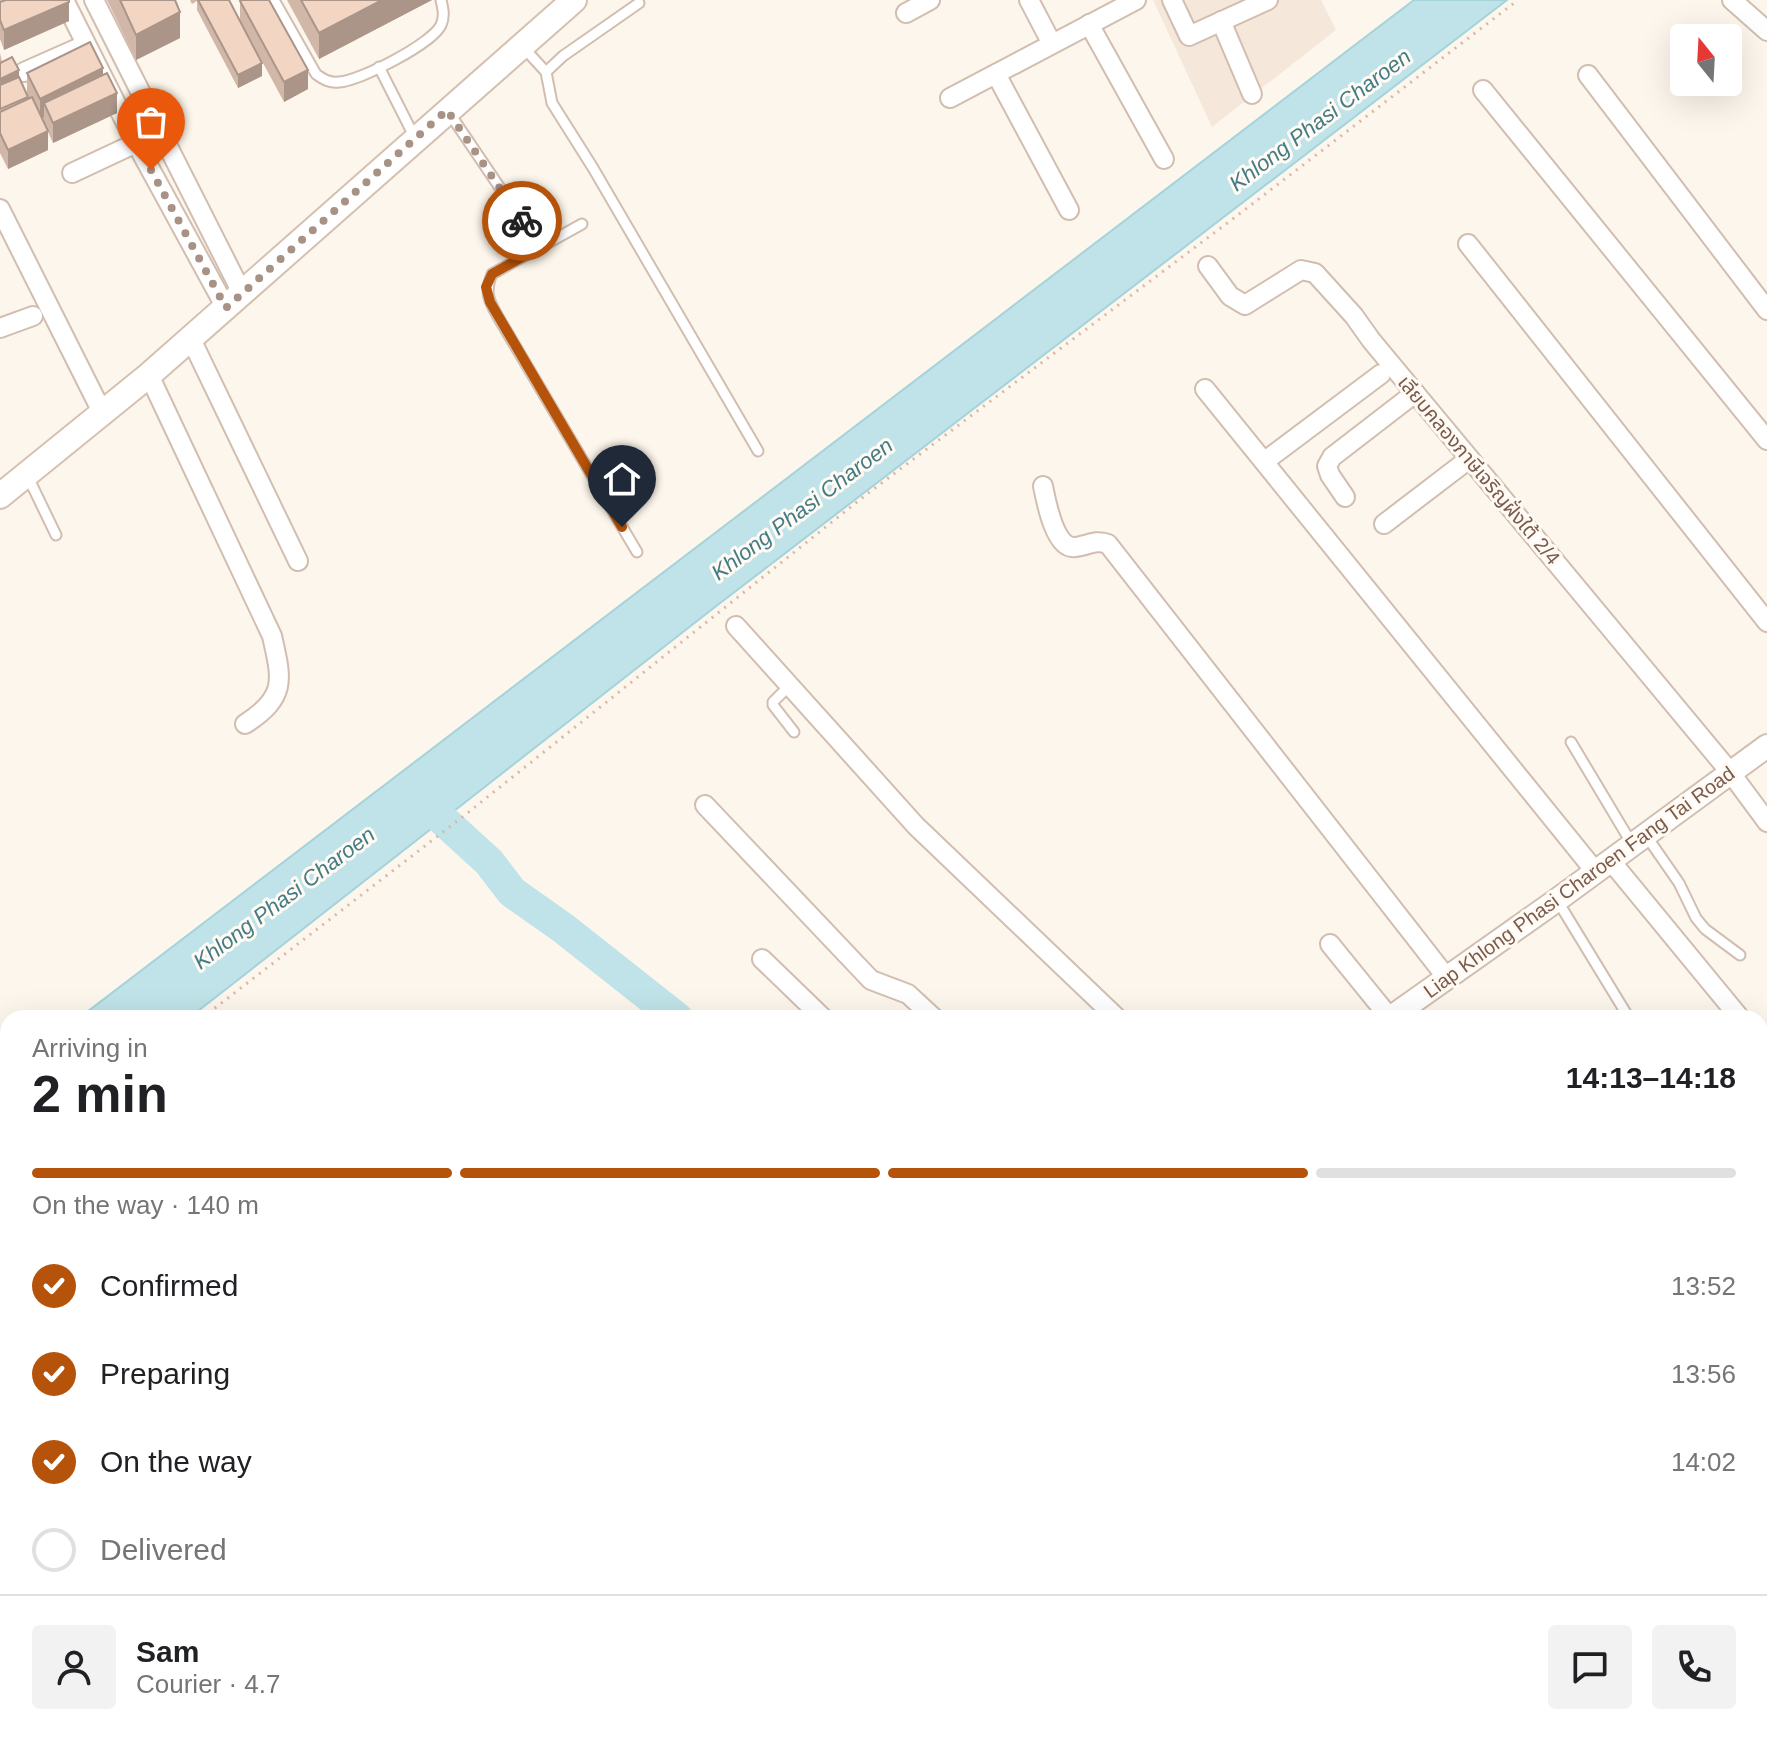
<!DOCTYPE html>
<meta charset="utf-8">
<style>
body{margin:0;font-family:Helvetica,"Noto Sans Thai",sans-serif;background:#f2f2f2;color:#202124;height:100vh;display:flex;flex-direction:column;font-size:30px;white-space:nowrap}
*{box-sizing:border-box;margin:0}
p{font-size:26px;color:#757577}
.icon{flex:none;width:44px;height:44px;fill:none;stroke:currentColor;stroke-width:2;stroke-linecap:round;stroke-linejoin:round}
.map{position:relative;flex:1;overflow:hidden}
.panel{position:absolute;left:0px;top:1010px;width:1768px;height:744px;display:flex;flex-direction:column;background:#fff;border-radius:24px 24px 0 0;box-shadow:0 8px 32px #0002}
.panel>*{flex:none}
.needle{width:52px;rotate:342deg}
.controls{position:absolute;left:1670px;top:24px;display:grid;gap:16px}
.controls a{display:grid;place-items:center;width:72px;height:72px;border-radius:8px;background:#fff;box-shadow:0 8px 32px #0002;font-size:40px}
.pin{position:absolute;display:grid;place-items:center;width:68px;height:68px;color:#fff;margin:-82px -34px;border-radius:50% 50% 50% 0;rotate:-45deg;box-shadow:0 0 8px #0007}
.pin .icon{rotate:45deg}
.courier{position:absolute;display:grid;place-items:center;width:80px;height:80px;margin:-40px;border:6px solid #b45309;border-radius:50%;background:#fff;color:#222;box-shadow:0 2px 10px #0007}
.overview em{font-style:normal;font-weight:800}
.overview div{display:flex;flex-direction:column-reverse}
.overview{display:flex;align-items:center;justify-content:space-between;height:136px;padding:0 32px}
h1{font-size:52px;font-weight:800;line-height:60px}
.bar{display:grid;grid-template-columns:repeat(4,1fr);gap:12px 8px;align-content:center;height:96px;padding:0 32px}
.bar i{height:10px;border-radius:6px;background:#e0e0e0}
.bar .selected{background:#b45309}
.bar p{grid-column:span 4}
.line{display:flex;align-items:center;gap:20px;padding:0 32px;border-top:2px solid #e0e0e0}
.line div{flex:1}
.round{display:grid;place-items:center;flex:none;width:84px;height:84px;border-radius:8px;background:#f2f2f2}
ol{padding:0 32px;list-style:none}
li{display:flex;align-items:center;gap:24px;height:88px}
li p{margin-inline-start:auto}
li .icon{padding:8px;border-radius:50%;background:#b45309;color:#fff;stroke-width:4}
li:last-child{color:#757577}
li i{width:44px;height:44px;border:4px solid #e0e0e0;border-radius:50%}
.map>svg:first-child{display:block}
.residential{fill:#f5e8da}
.water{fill:#bfe3e8;stroke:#a5d3da;stroke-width:2}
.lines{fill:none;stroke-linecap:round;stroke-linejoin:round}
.river{stroke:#bfe3e8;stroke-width:32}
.service-casing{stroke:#d1beb0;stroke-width:13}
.minor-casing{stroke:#d1beb0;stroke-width:22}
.tertiary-casing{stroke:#d1beb0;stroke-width:26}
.secondary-casing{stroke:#d6c0b0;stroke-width:28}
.path{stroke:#d9b8a5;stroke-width:3;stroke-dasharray:2 6;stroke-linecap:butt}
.service{stroke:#fff;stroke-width:9}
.minor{stroke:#fff;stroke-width:18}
.tertiary{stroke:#fff;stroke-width:22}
.secondary{stroke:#fff;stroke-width:24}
.wall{fill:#d1b7a8}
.shaded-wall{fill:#aa9588}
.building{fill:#f3d5c3;stroke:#aa9588;stroke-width:2}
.done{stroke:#a89285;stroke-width:8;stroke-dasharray:0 14.4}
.route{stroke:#b45309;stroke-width:10}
.labels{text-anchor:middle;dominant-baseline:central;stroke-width:6;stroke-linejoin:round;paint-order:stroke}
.street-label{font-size:20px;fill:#7a5c4d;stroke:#fffaf3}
.water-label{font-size:22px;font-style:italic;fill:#437c86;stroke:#fffaf3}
</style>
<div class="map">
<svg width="1767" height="1754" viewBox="0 0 1767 1754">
<rect width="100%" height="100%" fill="#fdf6ec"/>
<polygon class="residential" points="1153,0 1321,0 1336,30 1212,127"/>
<g class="water">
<polygon points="1414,0 1507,0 715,607 189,1018 79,1018"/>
<polygon points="8,1070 8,1159 0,1165 0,1076"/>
</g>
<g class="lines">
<g class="river">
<polyline points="420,799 489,862 512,892 563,928 677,1018"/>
<polyline points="1520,1746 1530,1754"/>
</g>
<g class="service-casing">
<g id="service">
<path d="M274 0 316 74C324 80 330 83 339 82 360 81 433 43 441 25 445 16 443 9 441 0"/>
<polyline points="639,3 563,56 546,72 552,103 593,168 758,451"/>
<polyline points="523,47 546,72"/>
<polyline points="379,67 415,138"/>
<polyline points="450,114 540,247"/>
<path d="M582 224 492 274C483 295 491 304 501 322L637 552"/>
<polyline points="28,477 56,535"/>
<polyline points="790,685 773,702 773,705 794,732"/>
<polyline points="1571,742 1632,844"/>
<polyline points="1645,834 1679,883 1696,918 1705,929 1740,955"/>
<polyline points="1557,900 1629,1018"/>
<polyline points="1760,1160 1767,1167"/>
<polyline points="1760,1631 1767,1639"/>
<polyline points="242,1746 250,1754"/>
</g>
</g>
<g class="minor-casing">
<g id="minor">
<polyline points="64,0 136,143 226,308"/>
<polyline points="94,0 242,293"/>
<polyline points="1029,0 1052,44"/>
<polyline points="1172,0 1189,36 1268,0"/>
<polyline points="1732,0 1767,31"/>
<polyline points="906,13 930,0"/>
<polyline points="1221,21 1252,94"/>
<polyline points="1089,24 1164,159"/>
<polyline points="24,72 85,45"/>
<polyline points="996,74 1069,210"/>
<polyline points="1588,75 1767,310"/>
<polyline points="1483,90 1767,440"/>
<polyline points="950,98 1136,0"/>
<polyline points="72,173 136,143"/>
<polyline points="0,209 102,412"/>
<polyline points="1468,244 1767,622"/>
<polyline points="1208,266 1230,296 1245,305 1301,270 1315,273 1354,316 1371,340 1730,772 1767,822"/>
<polyline points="0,328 33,316"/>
<polyline points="190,337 298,561"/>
<path d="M149 375 272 636C282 680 287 697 245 724"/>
<polyline points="1205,389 1595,871"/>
<polyline points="1265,461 1381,374"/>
<path d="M1043 486C1046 501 1055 550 1075 547 1088 546 1095 539 1108 544L1447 978"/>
<polyline points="1345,497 1330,475 1327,466 1332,457 1415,393"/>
<polyline points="1384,524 1469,459"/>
<polyline points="736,626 916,826 1117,1018"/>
<polyline points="705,805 871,980 908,994 934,1018"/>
<polyline points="1610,860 1740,1018"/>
<polyline points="1330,944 1390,1018"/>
<polyline points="762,959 823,1018"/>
<polyline points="1760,1043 1767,1051"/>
<polyline points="0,1206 8,1214"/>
<polyline points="0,1295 8,1304"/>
<polyline points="1760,1668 1767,1671"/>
<polyline points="425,1746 432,1754"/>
<polyline points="531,1746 538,1754"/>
<polyline points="796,1746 804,1754"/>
<polyline points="907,1746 915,1754"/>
<polyline points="1287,1746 1295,1754"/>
<polyline points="1552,1746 1564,1754"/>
<polyline points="0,1748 5,1754"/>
<polyline points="1026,1754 1034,1746"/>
<polyline points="1200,1754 1206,1746"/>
<polyline points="1624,1754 1630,1746"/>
</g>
</g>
<g class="tertiary-casing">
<g id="tertiary">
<polyline points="1390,1018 1557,900 1767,746"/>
<polyline points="447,1754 459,1746"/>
</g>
</g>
<g class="secondary-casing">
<polyline id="secondary" points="0,496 149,375 574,0"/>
</g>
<g class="path">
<polyline points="202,1018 465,815 867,494 1234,218 1518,0"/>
<polyline points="0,1174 8,1168"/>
</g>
<use href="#service" class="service"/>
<use href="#minor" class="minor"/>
<use href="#tertiary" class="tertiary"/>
<use href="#secondary" class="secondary"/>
</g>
<g class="wall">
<polygon points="0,0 69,21 4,50 0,39"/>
<polygon points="107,0 175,0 180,38 136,60"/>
<polygon points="190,0 229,0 240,20 240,1 308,89 284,102 248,35 262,76 238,88 197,10 197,1 192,4"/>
<polygon points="287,0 432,0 319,59"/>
<polygon points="0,53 2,62 19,77 28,99 29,98 27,93 27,73 103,75 117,113 53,143 48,132 48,150 8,169 0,153"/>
</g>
<g class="shaded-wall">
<polygon points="382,0 432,0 319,59 319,33"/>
<polygon points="69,2 69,21 4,50 4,30"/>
<polygon points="180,12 180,38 136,60 136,35"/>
<polygon points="262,63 262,76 238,88 238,75"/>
<polygon points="103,68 103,88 44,103 44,117 40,119 40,99"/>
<polygon points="19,70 19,83 0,92 0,79"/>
<polygon points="308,70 308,89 284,102 284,82"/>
<polygon points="117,93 117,113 53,143 53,123"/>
<polygon points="48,131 48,150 8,169 8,150"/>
</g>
<g class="building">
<polygon points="6,0 69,0 69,2 4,30 0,20 0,2"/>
<polygon points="120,0 175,0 180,12 136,35"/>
<polygon points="198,0 229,0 262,63 238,75"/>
<polygon points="242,0 269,0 308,70 284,82 240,1"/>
<polygon points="301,0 382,0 319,33"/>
<polygon points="90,42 103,68 40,99 27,73"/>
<polygon points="12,57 19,70 0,79 0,63"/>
<polygon points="107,73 117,93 53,123 44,103"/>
<polygon points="19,77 28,97 0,109 0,85"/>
<polygon points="32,97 48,131 8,150 0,133 0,112"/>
</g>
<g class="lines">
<polyline class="done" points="151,170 226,308 447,110 522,221"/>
<polyline class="route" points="522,221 540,247 492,274 486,287 490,302 622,527"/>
</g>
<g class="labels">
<g class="street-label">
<text transform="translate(1479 470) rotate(50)">เลียบคลองภาษีเจริญฝั่งใต้ 2/4</text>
<text transform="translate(1579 882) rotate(-36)">Liap Khlong Phasi Charoen Fang Tai Road</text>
</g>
<g class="water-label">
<text transform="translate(1320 120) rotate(-37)">Khlong Phasi Charoen</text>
<text transform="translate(802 509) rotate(-37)">Khlong Phasi Charoen</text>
<text transform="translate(284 898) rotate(-37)">Khlong Phasi Charoen</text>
</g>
</g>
</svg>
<div class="controls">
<a><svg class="needle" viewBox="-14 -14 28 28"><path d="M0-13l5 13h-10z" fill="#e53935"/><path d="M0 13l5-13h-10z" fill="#757577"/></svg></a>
</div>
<div class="pin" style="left:151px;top:170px;background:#ea580c"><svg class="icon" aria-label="bag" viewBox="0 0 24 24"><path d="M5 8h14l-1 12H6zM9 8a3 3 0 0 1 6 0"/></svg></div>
<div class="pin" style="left:622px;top:527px;background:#1f2937"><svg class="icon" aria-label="home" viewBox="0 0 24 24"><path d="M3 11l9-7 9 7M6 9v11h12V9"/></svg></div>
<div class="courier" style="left:522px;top:221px"><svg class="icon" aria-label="bike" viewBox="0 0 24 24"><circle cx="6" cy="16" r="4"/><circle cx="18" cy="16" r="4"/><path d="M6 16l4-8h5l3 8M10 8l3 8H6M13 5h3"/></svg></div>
<section class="panel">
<div class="overview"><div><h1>2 min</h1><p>Arriving in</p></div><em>14:13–14:18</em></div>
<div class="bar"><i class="selected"></i><i class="selected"></i><i class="selected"></i><i></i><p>On the way · 140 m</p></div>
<ol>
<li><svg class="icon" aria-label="check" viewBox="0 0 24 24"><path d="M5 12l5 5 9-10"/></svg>Confirmed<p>13:52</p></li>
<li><svg class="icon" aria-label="check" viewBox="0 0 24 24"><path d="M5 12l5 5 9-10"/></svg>Preparing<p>13:56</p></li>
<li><svg class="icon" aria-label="check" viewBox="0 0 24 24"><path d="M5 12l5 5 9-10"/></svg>On the way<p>14:02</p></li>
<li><i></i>Delivered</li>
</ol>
<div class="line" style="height:144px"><a class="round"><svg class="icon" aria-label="person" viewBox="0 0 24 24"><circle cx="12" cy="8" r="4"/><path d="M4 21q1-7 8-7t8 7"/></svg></a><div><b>Sam</b><p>Courier · 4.7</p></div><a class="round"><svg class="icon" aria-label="chat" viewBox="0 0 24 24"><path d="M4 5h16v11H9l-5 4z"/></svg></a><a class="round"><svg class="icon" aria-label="phone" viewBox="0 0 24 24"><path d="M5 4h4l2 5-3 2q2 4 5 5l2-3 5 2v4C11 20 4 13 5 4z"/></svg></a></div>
</section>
</div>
